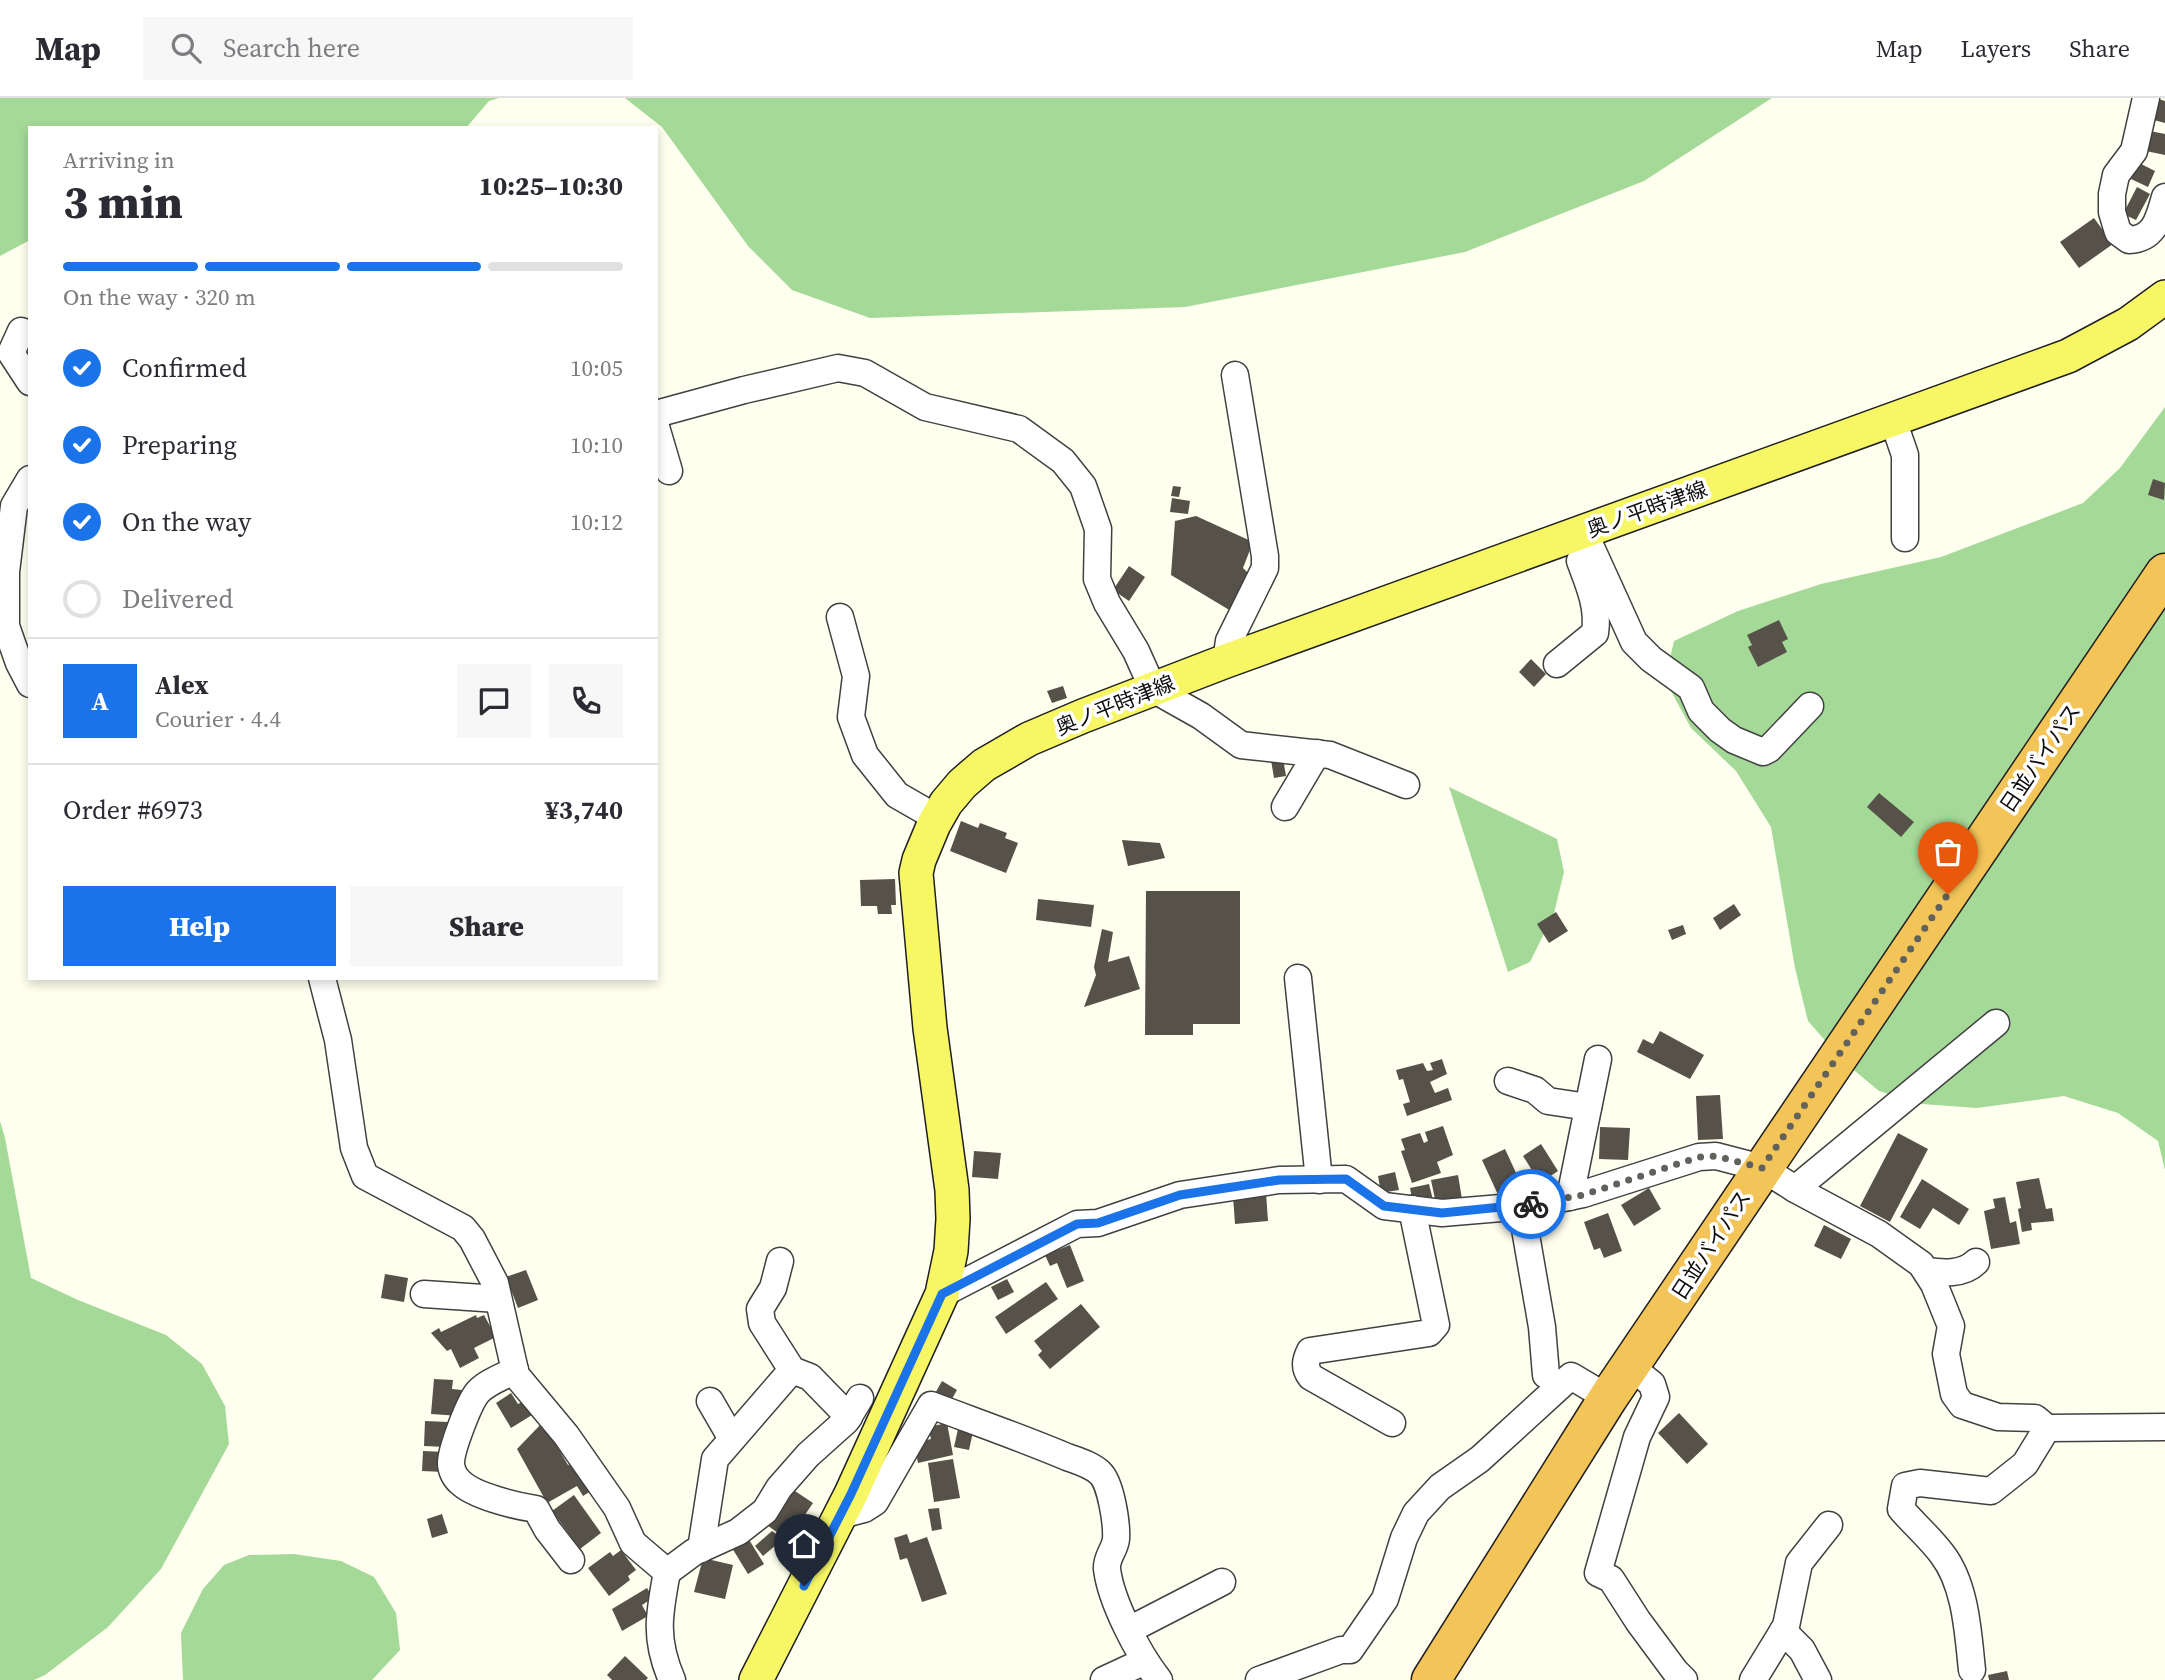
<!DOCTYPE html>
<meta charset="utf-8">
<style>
body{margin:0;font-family:"Source Serif 4","Noto Sans JP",serif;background:#f7f7f7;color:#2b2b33;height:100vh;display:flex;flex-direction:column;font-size:26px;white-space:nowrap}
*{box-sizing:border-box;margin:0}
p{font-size:23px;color:#7c7c81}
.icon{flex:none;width:38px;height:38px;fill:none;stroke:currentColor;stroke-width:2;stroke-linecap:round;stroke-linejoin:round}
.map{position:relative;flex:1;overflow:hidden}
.panel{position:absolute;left:28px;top:28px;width:630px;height:854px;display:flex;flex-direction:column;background:#fff;border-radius:0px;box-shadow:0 4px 10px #0003}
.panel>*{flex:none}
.pin{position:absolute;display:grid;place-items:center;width:60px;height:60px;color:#fff;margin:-72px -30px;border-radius:50% 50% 50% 0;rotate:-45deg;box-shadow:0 0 7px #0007}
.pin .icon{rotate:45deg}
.courier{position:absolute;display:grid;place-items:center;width:70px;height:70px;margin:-35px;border:5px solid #1a73e8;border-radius:50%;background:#fff;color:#222;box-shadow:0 2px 9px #0007}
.overview em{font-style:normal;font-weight:800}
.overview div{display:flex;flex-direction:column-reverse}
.overview{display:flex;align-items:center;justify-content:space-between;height:119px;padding:0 35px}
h1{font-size:46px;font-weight:800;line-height:52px}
.bar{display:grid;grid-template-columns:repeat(4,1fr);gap:10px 7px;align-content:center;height:84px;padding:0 35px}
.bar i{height:9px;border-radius:5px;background:#e1e1e2}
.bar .on{background:#1a73e8}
.bar p{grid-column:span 4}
.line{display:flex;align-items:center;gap:18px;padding:0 35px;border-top:2px solid #e1e1e2}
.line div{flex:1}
.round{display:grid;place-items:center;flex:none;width:74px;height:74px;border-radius:0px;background:#f7f7f7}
ol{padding:0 35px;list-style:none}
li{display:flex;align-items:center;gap:21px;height:77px}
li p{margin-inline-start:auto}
li .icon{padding:7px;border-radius:50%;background:#1a73e8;color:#fff;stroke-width:4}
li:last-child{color:#7c7c81}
li i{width:38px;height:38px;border:4px solid #e1e1e2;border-radius:50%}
.primary-button{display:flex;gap:14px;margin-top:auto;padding:14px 35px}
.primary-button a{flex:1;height:80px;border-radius:0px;background:#1a73e8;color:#fff;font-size:28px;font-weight:800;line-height:80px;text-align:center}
.primary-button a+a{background:#f7f7f7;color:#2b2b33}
header{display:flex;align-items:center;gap:42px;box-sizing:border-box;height:98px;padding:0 35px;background:#fff;border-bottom:2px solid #e1e1e2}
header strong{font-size:33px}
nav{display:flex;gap:38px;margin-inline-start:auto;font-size:24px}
.search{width:490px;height:63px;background:#f7f7f7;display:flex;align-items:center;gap:18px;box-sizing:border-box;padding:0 24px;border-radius:0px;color:#7c7c81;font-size:26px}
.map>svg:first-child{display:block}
.forest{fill:#a5d998}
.building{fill:#56524a}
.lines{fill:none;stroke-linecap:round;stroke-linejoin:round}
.minor-casing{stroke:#414141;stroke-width:29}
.major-casing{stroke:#1f1f1f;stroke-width:36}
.highway-casing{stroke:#1f1f1f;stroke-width:41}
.minor{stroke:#fff;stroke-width:26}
.major{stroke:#f7f766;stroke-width:33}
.highway{stroke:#f3c558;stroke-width:38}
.done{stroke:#62625c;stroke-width:7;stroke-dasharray:0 12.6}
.route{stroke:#1a73e8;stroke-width:9}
.labels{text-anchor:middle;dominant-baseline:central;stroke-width:7;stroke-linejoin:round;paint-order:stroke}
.street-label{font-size:21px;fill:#0e0e0e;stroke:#fff}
</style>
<header>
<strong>Map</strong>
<div class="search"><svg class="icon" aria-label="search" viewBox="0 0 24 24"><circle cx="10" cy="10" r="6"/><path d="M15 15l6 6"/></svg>Search here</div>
<nav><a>Map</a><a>Layers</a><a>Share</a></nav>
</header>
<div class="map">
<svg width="2165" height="1582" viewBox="0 0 2165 1582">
<rect width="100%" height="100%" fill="#feffee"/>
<g class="forest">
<polygon points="0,0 499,0 489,3 466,30 30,30 30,142 0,158"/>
<polygon points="625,0 1772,0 1644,83 1465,154 1185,209 870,220 792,192 748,148 662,29"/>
<polygon points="2165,309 2165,1072 2158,1043 2118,1015 2064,998 1977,1010 1922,1006 1879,993 1843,963 1808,923 1795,870 1771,729 1736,673 1691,630 1665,582 1674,543 1738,513 1821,486 1941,459 2083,405 2120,370"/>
<polygon points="1449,689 1557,741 1564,774 1554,815 1530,864 1508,874"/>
<polygon points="0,1023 5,1040 31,1180 78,1202 166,1237 202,1266 225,1308 229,1346 161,1471 108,1529 45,1577 34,1582 0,1582"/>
<polygon points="294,1456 341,1463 374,1479 396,1515 400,1552 372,1582 183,1582 181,1535 203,1491 224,1467 249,1457"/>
</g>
<g class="building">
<polygon points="2155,0 2165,3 2165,25 2150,21"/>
<polygon points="2150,33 2165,36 2165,57 2146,53"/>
<polygon points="2139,65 2155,73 2148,89 2131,81"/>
<polygon points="2137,89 2150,96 2136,122 2123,116"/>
<polygon points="2094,120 2113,146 2079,170 2060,144"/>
<polygon points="2153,381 2165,385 2164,402 2148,397"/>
<polygon points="1173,388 1181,389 1179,399 1171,398"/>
<polygon points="1172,400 1190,403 1188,416 1170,414"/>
<polygon points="1196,418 1253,444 1243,470 1251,478 1231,513 1171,477 1175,423"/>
<polygon points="1129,468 1145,479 1129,503 1113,492"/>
<polygon points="1779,522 1788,541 1782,544 1787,554 1758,569 1748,549 1752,547 1747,537"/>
<polygon points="1531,561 1546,576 1534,589 1519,574"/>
<polygon points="1063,588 1067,600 1052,605 1047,593"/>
<polygon points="1283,660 1286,678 1274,680 1271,662"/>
<polygon points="1879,695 1914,724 1901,739 1867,709"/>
<polygon points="961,723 978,730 980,725 1007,735 1005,740 1018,745 1006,775 950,753"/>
<polygon points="1122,742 1160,745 1165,760 1128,768"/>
<polygon points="895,781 896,807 891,807 892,816 878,816 877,808 861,808 860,782"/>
<polygon points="1146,793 1240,793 1240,926 1193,926 1193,937 1145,937"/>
<polygon points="1038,801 1094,807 1091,829 1036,822"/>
<polygon points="1734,806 1741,817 1720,832 1713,820"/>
<polygon points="1556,814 1568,833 1549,845 1537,826"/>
<polygon points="1683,827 1686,836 1672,842 1668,832"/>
<polygon points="1102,831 1113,834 1108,864 1129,858 1140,891 1084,909 1096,877 1094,869"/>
<polygon points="1660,933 1704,957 1690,981 1637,954 1643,941 1653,946"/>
<polygon points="1442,961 1447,976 1430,984 1435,995 1448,990 1452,1002 1407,1018 1403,1006 1410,1004 1403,981 1399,982 1396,972 1423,965 1427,973 1433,972 1430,965"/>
<polygon points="1720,997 1723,1041 1698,1042 1696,998"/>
<polygon points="1443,1028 1453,1057 1437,1064 1441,1075 1412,1085 1401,1053 1405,1052 1401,1041 1420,1035 1424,1045 1428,1043 1425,1034"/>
<polygon points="1600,1029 1630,1030 1628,1062 1599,1061"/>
<polygon points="1898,1035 1928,1051 1890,1124 1860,1108"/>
<polygon points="1541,1046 1558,1073 1540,1085 1523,1058"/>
<polygon points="1505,1051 1517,1077 1509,1081 1515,1095 1500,1101 1482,1062"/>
<polygon points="974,1053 1001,1055 998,1081 972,1079"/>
<polygon points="1395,1074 1399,1092 1381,1095 1378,1078"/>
<polygon points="1458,1077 1462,1101 1436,1106 1431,1082"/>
<polygon points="2039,1080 2046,1111 2052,1110 2054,1123 2031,1125 2032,1132 2022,1134 2018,1111 2021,1110 2016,1084"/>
<polygon points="1922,1081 1969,1111 1959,1127 1933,1110 1920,1131 1900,1119"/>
<polygon points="1429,1086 1433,1102 1413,1106 1410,1090"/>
<polygon points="1649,1090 1661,1111 1634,1128 1621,1107"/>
<polygon points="1266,1095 1268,1123 1235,1126 1233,1098"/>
<polygon points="2005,1099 2010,1125 2016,1123 2020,1146 1991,1151 1984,1113 1995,1110 1993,1101"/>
<polygon points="1608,1115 1622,1153 1604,1160 1600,1150 1594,1152 1584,1124"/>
<polygon points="1824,1127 1851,1141 1841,1161 1814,1148"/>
<polygon points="1070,1147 1084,1183 1067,1190 1057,1165 1050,1168 1045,1157"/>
<polygon points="526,1172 538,1202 518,1210 506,1179"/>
<polygon points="385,1176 408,1180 404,1204 381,1200"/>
<polygon points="1007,1181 1014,1194 998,1202 991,1189"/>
<polygon points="1046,1184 1058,1201 1006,1236 995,1219"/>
<polygon points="1081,1206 1100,1229 1050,1271 1038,1257 1042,1253 1034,1243"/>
<polygon points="476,1217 477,1220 484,1217 496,1239 474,1250 479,1260 460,1270 451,1251 447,1253 431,1235 439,1230 441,1234"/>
<polygon points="434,1281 453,1282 452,1291 462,1292 460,1318 431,1316"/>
<polygon points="942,1283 957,1292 948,1308 933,1299"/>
<polygon points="511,1295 518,1306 524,1303 532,1317 511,1330 496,1305"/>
<polygon points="1679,1315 1708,1346 1687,1366 1658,1335"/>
<polygon points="425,1323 448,1324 446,1349 424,1348"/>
<polygon points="543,1324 568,1367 575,1364 591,1393 583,1398 577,1388 547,1405 517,1351"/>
<polygon points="947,1325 953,1357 918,1365 914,1345 931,1341 928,1329"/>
<polygon points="958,1331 973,1334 969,1352 954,1349"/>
<polygon points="423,1353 445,1354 444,1374 422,1373"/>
<polygon points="953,1361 960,1400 934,1404 928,1365"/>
<polygon points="789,1389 813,1405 788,1442 764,1425"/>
<polygon points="574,1397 601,1435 580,1451 552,1413"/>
<polygon points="939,1410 942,1431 932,1433 928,1411"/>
<polygon points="442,1416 448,1435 432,1440 427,1421"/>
<polygon points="772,1433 783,1441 763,1458 755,1448"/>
<polygon points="907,1436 910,1445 927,1439 947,1496 922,1504 907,1460 900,1462 894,1440"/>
<polygon points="748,1440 764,1466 748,1476 732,1450"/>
<polygon points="621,1452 636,1472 628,1478 630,1482 609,1498 588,1470 610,1454 613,1458"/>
<polygon points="703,1460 733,1467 725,1501 694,1494"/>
<polygon points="647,1490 653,1500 642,1507 648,1518 622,1533 612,1511"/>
<polygon points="625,1558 648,1580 646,1582 612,1582 607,1577"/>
<polygon points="2007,1573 2009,1582 1989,1582 1988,1577"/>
</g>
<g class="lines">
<g class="minor-casing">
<g id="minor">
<path d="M2146 0 2134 53 2116 77 2112 96V114L2118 134 2129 142C2155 141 2159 120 2165 99"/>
<polyline points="30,236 21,233 11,255 30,284"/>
<polyline points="656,316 744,292 838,270 865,275 925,309 1019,331 1063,363 1083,388 1098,431 1097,481 1107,505 1136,553 1153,591 1201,618 1241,647 1330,657 1406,687"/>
<polyline points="1893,322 1905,357 1905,440"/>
<polyline points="656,329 669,373"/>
<polyline points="30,381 14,408 6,474 6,528 19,565 30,586"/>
<polyline points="1584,434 1634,544 1651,561 1691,590 1701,613 1720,632 1734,642 1763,654 1769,651 1810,608"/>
<polyline points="840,519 856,578 851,619 865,657 897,697 937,720"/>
<polyline points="1226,563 1229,543 1265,470 1265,458 1235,277"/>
<path d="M1557 566 1595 535C1599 509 1589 487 1580 463"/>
<polyline points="1285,709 1317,655"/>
<path d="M322 880 338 942 354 1050 365 1078 463 1130 472 1141 495 1185 516 1277 566 1337 617 1410 633 1445 667 1474C659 1516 654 1541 672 1582"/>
<polyline points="1298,880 1319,1082"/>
<polyline points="1508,983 1535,992 1548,1003 1588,1009"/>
<polyline points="1795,1091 1996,925"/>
<polyline points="1570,1099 1598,961"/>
<polyline points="1521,1108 1542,1229 1546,1277"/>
<polyline points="780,1163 773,1190 760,1211 762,1225 792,1272 810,1279 849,1319"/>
<path d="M1926 1173C1942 1175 1963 1177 1976 1164"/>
<polyline points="424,1196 498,1201"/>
<path d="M942 1196 1077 1126 1098 1125 1180 1097 1279 1082 1346 1081 1384 1108 1442 1115 1525 1108 1583 1096 1699 1059 1716 1058 1762 1070 1795 1091 1879 1136 1921 1166 1934 1186 1951 1228 1946 1256 1954 1296 1962 1307 1998 1319 2035 1320 2047 1330 2025 1366 1991 1393 1920 1385 1905 1388 1901 1411C1914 1426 1930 1440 1942 1456 1966 1487 1968 1535 1972 1572"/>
<polyline points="1631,1269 1652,1286 1656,1299 1637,1339 1598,1475 1611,1481 1638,1523 1675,1573 1684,1582"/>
<path d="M515 1272C503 1279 487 1284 478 1294 469 1304 451 1352 451 1365 451 1372 455 1380 460 1384 474 1398 516 1408 536 1411L547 1431 571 1462"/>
<polyline points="710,1303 732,1341"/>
<path d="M1392 1325 1311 1279C1304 1270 1305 1263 1310 1253L1429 1235 1436 1227 1412 1111"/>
<polyline points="2047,1330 2165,1329"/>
<path d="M841 1417 864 1411 875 1404 931 1307C976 1324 1022 1340 1067 1359 1078 1363 1092 1367 1100 1375 1111 1385 1117 1426 1116 1441 1115 1452 1106 1459 1107 1471 1111 1504 1139 1557 1159 1582"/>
<polyline points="701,1451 715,1361 792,1272"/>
<polyline points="667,1474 694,1454 738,1434 765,1413 779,1390 808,1357 846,1323 860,1300"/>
<polyline points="1129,1532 1222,1484"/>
<polyline points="1783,1533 1802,1552 1818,1582"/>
<polyline points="1104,1582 1145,1563"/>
<polyline points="1259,1582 1341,1552 1350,1552 1385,1501 1404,1440 1416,1415 1440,1389 1480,1361 1571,1278 1608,1300"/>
<polyline points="1753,1582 1786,1528 1799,1465 1829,1427"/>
</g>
</g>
<g class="major-casing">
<polyline id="major" points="756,1582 851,1396 942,1196 951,1153 953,1121 952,1092 930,930 916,775 919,762 934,726 946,705 962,686 984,667 1029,641 1083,618 1226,563 2068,258 2128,226 2165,199"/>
</g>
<g class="highway-casing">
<polyline id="highway" points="1431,1582 1608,1300 2165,475"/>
</g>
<use href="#minor" class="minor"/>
<use href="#major" class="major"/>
<use href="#highway" class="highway"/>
</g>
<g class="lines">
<polyline class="done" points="1531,1106 1583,1097 1699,1059 1716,1058 1762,1070 1948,796"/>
<polyline class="route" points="804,1488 851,1396 942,1196 1077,1126 1098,1125 1180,1097 1279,1082 1346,1081 1384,1108 1442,1115 1531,1106"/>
</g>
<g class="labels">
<g class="street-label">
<text transform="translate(1647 411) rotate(-20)">奥ノ平時津線</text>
<text transform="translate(1115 607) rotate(-22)">奥ノ平時津線</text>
<text transform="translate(2040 660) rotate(-56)">日並バイパス</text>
<text transform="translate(1711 1147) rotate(-57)">日並バイパス</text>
</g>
</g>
</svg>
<div class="pin" style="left:1948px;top:796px;background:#ea580c"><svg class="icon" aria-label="bag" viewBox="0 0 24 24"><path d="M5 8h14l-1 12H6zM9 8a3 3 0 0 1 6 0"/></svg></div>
<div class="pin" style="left:804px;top:1488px;background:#1f2937"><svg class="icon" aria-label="home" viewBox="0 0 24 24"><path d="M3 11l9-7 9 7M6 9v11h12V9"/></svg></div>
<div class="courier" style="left:1531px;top:1106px"><svg class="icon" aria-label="bike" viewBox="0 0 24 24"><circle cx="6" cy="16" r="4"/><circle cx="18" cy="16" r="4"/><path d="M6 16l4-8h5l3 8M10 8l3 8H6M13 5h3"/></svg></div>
<section class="panel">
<div class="overview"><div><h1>3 min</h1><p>Arriving in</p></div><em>10:25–10:30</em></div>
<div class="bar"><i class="on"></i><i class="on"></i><i class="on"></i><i></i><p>On the way · 320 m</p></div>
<ol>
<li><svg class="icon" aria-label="check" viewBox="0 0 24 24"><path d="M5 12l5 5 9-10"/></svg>Confirmed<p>10:05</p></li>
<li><svg class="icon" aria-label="check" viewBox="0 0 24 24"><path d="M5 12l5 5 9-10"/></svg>Preparing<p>10:10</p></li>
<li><svg class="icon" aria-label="check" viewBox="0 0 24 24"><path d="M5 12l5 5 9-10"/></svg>On the way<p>10:12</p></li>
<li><i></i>Delivered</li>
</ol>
<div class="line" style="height:126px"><b class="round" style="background:#1a73e8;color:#fff">A</b><div><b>Alex</b><p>Courier · 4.4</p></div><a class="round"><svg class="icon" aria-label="chat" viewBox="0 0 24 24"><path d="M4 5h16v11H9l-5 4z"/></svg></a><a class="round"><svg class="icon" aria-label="phone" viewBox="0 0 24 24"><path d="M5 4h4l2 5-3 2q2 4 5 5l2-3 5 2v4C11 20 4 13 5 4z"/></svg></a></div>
<div class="line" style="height:91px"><div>Order #6973</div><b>¥3,740</b></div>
<div class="primary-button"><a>Help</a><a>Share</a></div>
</section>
</div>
